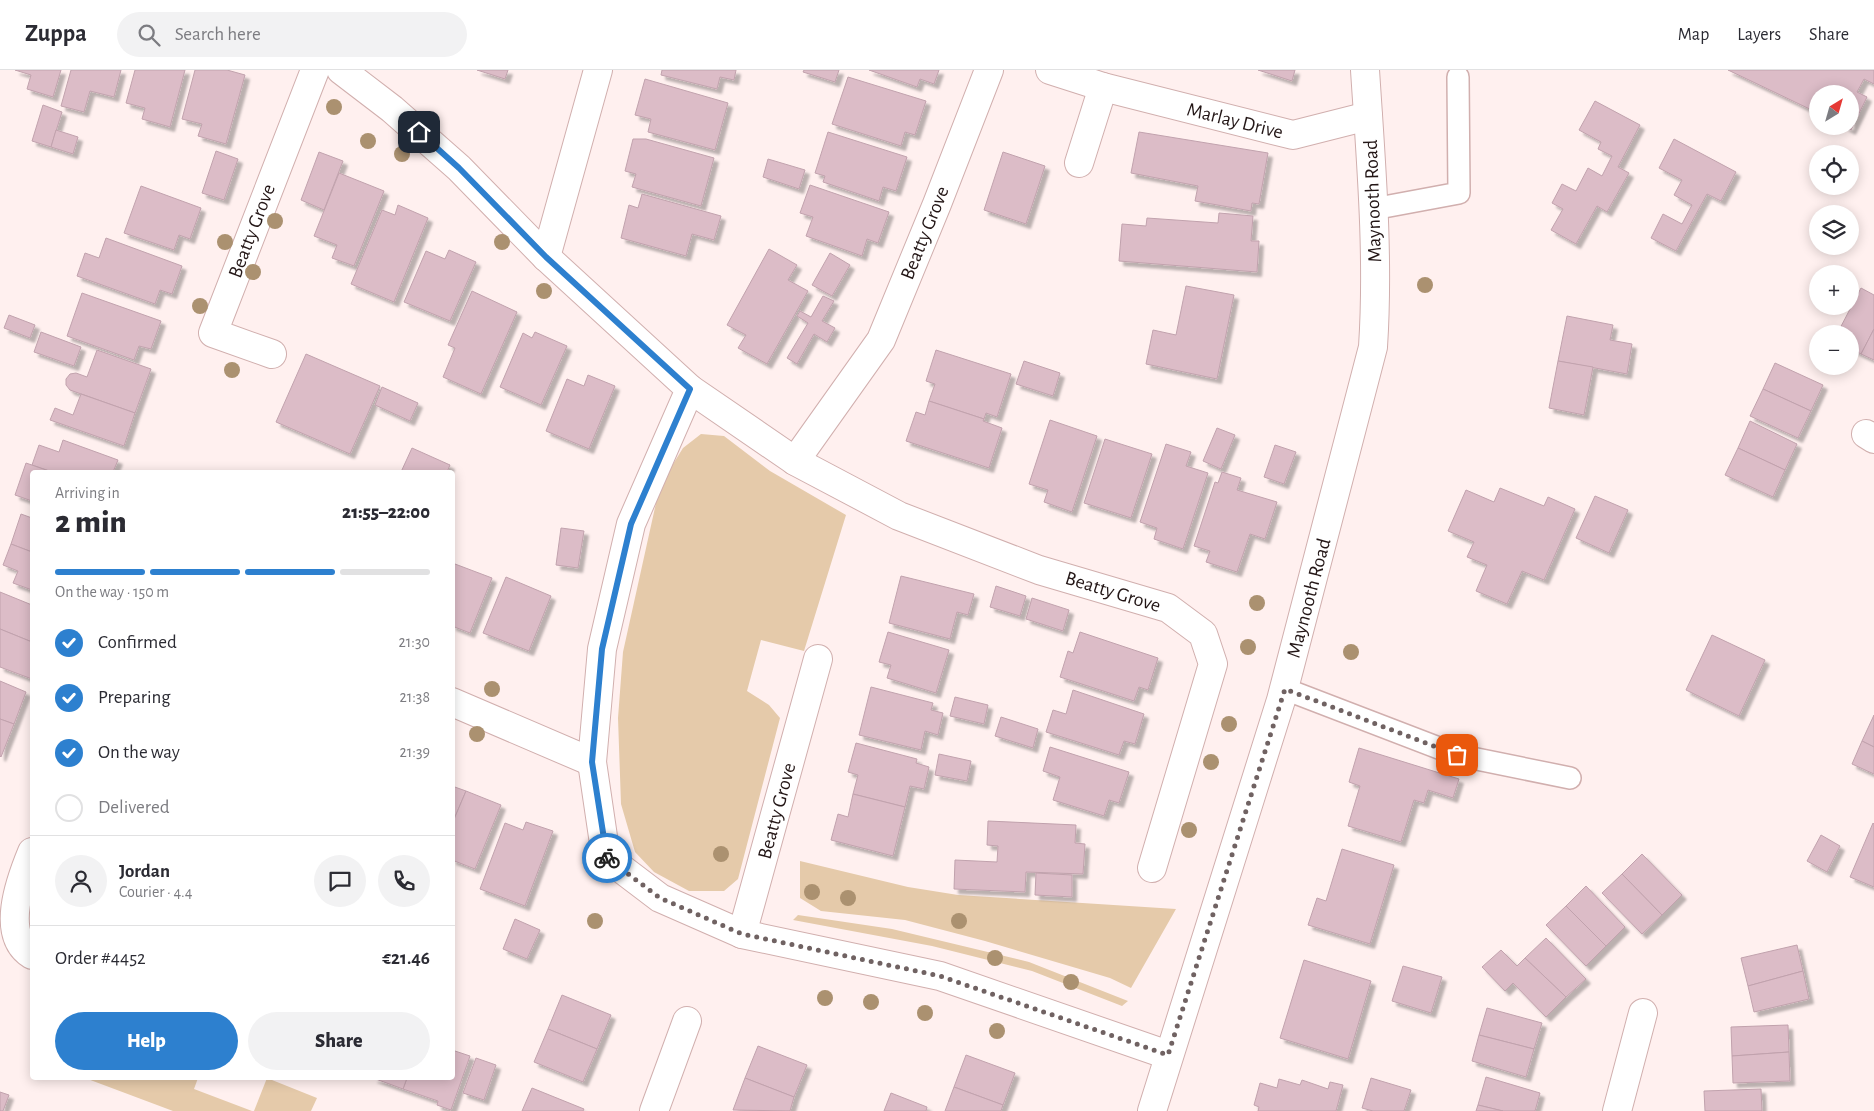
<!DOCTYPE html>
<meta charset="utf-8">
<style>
body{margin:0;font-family:"Alegreya Sans",sans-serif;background:#f2f2f3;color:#2b2b33;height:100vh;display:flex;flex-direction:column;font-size:19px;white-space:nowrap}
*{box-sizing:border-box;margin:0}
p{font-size:16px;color:#7c7c81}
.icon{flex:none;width:28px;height:28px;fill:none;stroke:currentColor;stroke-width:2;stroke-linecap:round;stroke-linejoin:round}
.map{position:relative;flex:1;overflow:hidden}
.sheet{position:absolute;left:30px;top:400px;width:425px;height:610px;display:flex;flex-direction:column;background:#fff;border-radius:5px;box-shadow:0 2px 12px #0003}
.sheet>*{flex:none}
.needle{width:32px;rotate:37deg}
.tools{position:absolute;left:1809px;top:15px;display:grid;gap:10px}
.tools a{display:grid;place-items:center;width:50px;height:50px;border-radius:50%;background:#fff;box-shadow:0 2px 12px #0003;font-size:25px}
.pin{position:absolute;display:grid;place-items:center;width:42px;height:42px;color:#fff;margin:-21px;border-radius:10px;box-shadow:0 2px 8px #0006}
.courier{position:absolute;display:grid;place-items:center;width:50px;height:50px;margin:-25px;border:4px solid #2d80cf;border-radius:50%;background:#fff;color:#222;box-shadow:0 1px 6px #0007}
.overview em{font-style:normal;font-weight:800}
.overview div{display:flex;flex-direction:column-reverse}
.overview{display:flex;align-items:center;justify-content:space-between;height:85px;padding:0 25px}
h1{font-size:32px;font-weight:800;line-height:38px}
.bar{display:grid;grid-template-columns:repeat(4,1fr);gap:8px 5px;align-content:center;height:60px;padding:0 25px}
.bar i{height:6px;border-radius:4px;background:#e1e1e2}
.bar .current{background:#2d80cf}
.bar p{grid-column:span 4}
.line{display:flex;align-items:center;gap:12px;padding:0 25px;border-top:1px solid #e1e1e2}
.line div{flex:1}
.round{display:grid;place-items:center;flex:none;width:52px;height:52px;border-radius:26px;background:#f2f2f3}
ol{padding:0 25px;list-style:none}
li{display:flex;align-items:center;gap:15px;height:55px}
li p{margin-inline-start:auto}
li .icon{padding:5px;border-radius:50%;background:#2d80cf;color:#fff;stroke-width:4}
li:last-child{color:#7c7c81}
li i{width:28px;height:28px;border:2px solid #e1e1e2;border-radius:50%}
.primary-button{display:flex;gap:10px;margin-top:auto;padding:10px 25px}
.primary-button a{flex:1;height:58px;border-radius:30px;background:#2d80cf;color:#fff;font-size:20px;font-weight:800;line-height:58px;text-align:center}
.primary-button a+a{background:#f2f2f3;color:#2b2b33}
header{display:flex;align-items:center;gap:30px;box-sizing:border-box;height:70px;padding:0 25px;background:#fff;border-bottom:1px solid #e1e1e2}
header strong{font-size:24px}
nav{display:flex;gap:28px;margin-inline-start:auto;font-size:18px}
.search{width:350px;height:45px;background:#f2f2f3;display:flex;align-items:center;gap:12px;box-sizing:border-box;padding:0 18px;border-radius:28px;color:#7c7c81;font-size:19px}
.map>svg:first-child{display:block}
.green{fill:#e5caaa}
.building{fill:#dcbcc7;stroke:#c1a2ad;filter:url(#shadow)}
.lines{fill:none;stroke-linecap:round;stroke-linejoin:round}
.lane-casing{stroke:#d1afae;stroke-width:24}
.street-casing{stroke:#d1afae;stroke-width:30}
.secondary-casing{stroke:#d1afae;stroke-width:30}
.lane{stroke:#fff;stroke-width:21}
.street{stroke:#fff;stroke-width:28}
.secondary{stroke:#fff;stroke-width:28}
.tree{fill:#ab9170}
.done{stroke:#706262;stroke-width:5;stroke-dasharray:0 9}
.route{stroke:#2d80cf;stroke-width:6}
.labels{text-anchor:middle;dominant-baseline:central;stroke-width:4.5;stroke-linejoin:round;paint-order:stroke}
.street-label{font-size:20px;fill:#231616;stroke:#fff}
</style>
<header>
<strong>Zuppa</strong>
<div class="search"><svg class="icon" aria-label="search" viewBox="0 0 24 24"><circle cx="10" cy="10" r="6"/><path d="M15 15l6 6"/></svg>Search here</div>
<nav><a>Map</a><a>Layers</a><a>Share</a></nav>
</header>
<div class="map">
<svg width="1874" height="1041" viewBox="0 0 1874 1041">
<defs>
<filter id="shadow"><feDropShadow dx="4.5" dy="4.5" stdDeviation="1" flood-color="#0004"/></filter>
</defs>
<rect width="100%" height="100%" fill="#fff0ef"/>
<g class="green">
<polygon points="701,364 724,366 770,401 846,445 804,581 761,570 747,621 769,635 780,648 738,809 724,821 689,821 654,802 635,782 621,734 618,648 623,582 660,415 683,378"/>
<polygon points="800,791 908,817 958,825 1176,839 1131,918 1110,908 985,871 905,850 821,841 800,828"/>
<polygon points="798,845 892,859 1029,892 1128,931 1122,936 1032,901 932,876 793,850"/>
<polygon points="85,1008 198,1008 194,1019 252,1041 173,1041"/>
<polygon points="267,1008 317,1028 311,1041 254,1041"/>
</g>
<g class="building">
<polygon points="15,0 61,0 53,27 27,19 31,5"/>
<polygon points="71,0 121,0 114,27 90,21 84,42 61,36"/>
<polygon points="135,0 185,0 170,57 142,49 145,38 126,33"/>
<polygon points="195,0 227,0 245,5 226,74 198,66 202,54 182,49"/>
<polygon points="477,0 508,0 505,9"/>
<polygon points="662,0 736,0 734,10 720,7 717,19 661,5"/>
<polygon points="804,0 839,0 835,12 803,2"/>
<polygon points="869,0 939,0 934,14 920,9 917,17"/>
<polygon points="1258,0 1295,0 1292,11"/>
<polygon points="1728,0 1874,0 1874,14 1864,9 1857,22 1867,27 1851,60 1844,56 1850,56 1850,24 1818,24 1818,43"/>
<polygon points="848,7 926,31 915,65 905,62 901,76 832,54"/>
<polygon points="645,9 728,33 715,80 648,62 651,49 635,45"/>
<polygon points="1595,31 1640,55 1618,97 1629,103 1607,142 1597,136 1576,174 1551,160 1563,139 1552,133 1562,114 1576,121 1588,98 1602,106 1612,86 1598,79 1601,72 1579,60"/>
<polygon points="43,35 62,42 51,77 32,71"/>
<polygon points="56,60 78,67 73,84 51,77"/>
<polygon points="828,62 907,87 896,121 883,117 879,131 823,112 825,106 815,103"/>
<polygon points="1139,62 1268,83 1259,134 1252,133 1251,141 1195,131 1198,116 1131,103"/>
<polygon points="633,69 646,69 714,88 701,136 632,117 636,104 625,101"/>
<polygon points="1674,69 1736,102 1721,131 1707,124 1676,181 1651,168 1663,144 1682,154 1692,135 1674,125 1682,110 1659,98"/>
<polygon points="216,81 238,89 224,130 202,123"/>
<polygon points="319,82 343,91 324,140 301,130"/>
<polygon points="1003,82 1045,96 1026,154 984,140"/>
<polygon points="768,89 805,100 799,119 763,107"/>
<polygon points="339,103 384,121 354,196 332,188 337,175 314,166"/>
<polygon points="810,115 889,142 878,173 867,169 862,186 806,166 813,147 800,143"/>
<polygon points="141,116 201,138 190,169 179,165 174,180 124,163"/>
<polygon points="642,124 721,146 714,170 692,164 686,186 621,168 629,135 638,138"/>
<polygon points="398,135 428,148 394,232 351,214 382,140 395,145"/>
<polygon points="1219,143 1253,146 1251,171 1259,171 1257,202 1119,191 1122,154 1146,156 1147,148 1218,153"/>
<polygon points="106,168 182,196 172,224 160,220 155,234 77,206 85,183 99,188"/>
<polygon points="769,179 797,195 788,210 808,221 767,294 738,278 746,265 727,255"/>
<polygon points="449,180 476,192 450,251 404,232 426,181 445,189"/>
<polygon points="830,183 850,195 832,226 812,215"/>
<polygon points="1186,216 1234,225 1217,309 1146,294 1153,260 1176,265"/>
<polygon points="1861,218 1874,225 1874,259 1861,284 1850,278 1850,264 1837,264"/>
<polygon points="472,221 517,242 481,324 443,307 455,278 448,275"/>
<polygon points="82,223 161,251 151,279 139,276 134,290 67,266"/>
<polygon points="823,226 834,231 822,251 835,258 827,272 814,264 797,294 787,288 808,253 797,246 800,241 811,247"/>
<polygon points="9,245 35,255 30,268 4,258"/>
<polygon points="1567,246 1613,255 1610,270 1632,274 1627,304 1558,291"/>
<polygon points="1874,259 1874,290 1861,284"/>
<polygon points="41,262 81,277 74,296 34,282"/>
<polygon points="535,262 567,276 541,335 500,317 523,263 532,268"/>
<polygon points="97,280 151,299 135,343 70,320 66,315 66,309 70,304 76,303 87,307"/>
<polygon points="936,280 1011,304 997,347 986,343 984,349 929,331 935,314 926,311"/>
<polygon points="306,284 380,316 350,384 276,352"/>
<polygon points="1024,291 1060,303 1053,326 1016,314"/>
<polygon points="1558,291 1593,297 1584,345 1549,338"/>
<polygon points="1775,293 1823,315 1811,341 1763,319"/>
<polygon points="588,305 615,316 589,379 546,361 567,309 584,316"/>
<polygon points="382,317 418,333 410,351 375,335"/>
<polygon points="1763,319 1811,341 1798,368 1750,346"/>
<polygon points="81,324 135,343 124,376 50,350 55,338 73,345"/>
<polygon points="929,331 984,349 983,351 1002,358 989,398 906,371 916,342 925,345"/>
<polygon points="1050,350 1097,366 1072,442 1044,432 1048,420 1029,414"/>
<polygon points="1750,351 1797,374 1785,400 1738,378"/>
<polygon points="1217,358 1235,365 1221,399 1203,391"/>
<polygon points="1105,369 1152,384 1131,448 1084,433"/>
<polygon points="63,370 118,390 113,402 52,402 32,395 39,375 59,382"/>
<polygon points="1166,374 1191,382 1186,396 1208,403 1183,479 1154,469 1157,458 1140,452"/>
<polygon points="1275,375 1296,382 1284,414 1264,407"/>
<polygon points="412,378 450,395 447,402 401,402"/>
<polygon points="1738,378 1785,400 1773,427 1725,405"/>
<polygon points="26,393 52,402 32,402 32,431 15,425"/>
<polygon points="1222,402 1241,408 1237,420 1277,432 1265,469 1250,464 1237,502 1206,492 1210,481 1194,476 1215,412 1218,413"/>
<polygon points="1500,418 1544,436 1548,427 1575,439 1544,510 1522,501 1507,534 1476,521 1487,495 1467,487 1474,472 1448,461 1466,420 1494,432"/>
<polygon points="1595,426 1628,440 1609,483 1576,468"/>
<polygon points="21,444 32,448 32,482 11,474"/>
<polygon points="561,458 584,461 578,498 556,495"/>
<polygon points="11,474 32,482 32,520 13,513 18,501 3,495"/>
<polygon points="455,494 492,508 470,563 452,556 452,500"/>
<polygon points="901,506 974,524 968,545 957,542 950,569 889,553"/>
<polygon points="506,507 551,526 529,581 483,563"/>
<polygon points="996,516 1026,526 1020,546 990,537"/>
<polygon points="0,522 32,535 32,572 0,559"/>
<polygon points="1032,528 1069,540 1063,561 1026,549"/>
<polygon points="0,559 32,572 32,609 0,597"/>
<polygon points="888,562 949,580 936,623 887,608 891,595 879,592"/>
<polygon points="1080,562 1158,588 1148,620 1139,617 1134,631 1060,607 1068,581 1073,583"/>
<polygon points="1712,565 1765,590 1739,646 1686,620"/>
<polygon points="0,611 26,622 14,654 0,649"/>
<polygon points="871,617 933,633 931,640 943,643 938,665 925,661 921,680 859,665"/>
<polygon points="1073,620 1144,644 1135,674 1124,671 1119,685 1046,662 1053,640 1066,644"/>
<polygon points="955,627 988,635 984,654 950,646"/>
<polygon points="1874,645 1874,677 1862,671"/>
<polygon points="1001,647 1038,659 1033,678 995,666"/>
<polygon points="0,649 14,654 1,687 0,686"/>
<polygon points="1862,671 1874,677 1874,704 1852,694"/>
<polygon points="856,673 917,689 916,693 929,697 924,719 910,716 905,737 853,724 858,705 848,702"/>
<polygon points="1050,677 1129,702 1119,733 1109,730 1104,746 1053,730 1060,707 1043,701"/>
<polygon points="1359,678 1459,709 1453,728 1428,720 1424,733 1414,730 1401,772 1348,756 1360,716 1349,712"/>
<polygon points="939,684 971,691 967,711 935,705"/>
<polygon points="452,716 466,721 452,754"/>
<polygon points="466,721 501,735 475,799 452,790 452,754"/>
<polygon points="853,724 905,737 893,786 831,770 838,744 848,747"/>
<polygon points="988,751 1076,755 1075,773 1085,774 1083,804 1026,802 1025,822 954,819 955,790 997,792 998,776 987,775"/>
<polygon points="526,752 553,761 525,836 480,819 505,753 523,760"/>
<polygon points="1873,753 1874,754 1874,817 1850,807"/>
<polygon points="1821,765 1840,776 1827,802 1807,791"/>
<polygon points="1342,779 1394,795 1370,874 1308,855 1317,828 1326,831"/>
<polygon points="1642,784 1682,825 1662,845 1622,804"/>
<polygon points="1036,803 1072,805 1072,827 1035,825"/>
<polygon points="1622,804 1662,845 1642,864 1602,823"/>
<polygon points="1586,816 1625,857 1606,876 1566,836"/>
<polygon points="1566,836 1606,876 1586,896 1546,855"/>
<polygon points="515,849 540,860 527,889 503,879"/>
<polygon points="1546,868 1586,909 1566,927 1525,888"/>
<polygon points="1797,875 1803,901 1748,916 1741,888"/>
<polygon points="1501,880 1517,896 1525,888 1566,927 1546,947 1513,913 1505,921 1482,897"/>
<polygon points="1304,890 1371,911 1348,989 1280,968"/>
<polygon points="1403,896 1442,907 1431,943 1392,931"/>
<polygon points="1803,901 1809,929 1754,942 1748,916"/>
<polygon points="562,925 611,945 597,979 548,959"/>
<polygon points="1487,938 1542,953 1534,979 1479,965"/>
<polygon points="1788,955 1789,982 1732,986 1731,957"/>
<polygon points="548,959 597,979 583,1012 534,992"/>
<polygon points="1479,965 1534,979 1526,1007 1472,991"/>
<polygon points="758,976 807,995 794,1027 745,1008"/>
<polygon points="452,980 470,986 451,1040 437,1035 438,1031 403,1019 407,1008 452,1008"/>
<polygon points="1789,982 1790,1011 1733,1013 1732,986"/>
<polygon points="966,985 1015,1003 1003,1035 954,1017"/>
<polygon points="476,988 496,995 484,1030 463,1023"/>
<polygon points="1486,1007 1540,1023 1535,1041 1503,1041 1478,1035"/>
<polygon points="373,1008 407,1008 403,1019"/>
<polygon points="745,1008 794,1027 790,1041 733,1040"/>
<polygon points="1371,1008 1411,1020 1404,1041 1373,1041 1362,1038"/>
<polygon points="1279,1009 1300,1015 1302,1010 1328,1019 1330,1012 1343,1015 1336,1041 1258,1041 1259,1037 1254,1035 1260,1013 1277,1018"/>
<polygon points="954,1017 1003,1035 1001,1041 945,1041"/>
<polygon points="532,1018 584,1039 583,1041 522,1041"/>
<polygon points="1761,1019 1762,1041 1705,1041 1704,1021"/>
<polygon points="0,1022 9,1025 3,1041 0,1041"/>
<polygon points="891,1023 927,1037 926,1041 884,1041"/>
<polygon points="1478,1035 1503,1041 1476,1041"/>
</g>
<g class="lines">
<g class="lane-casing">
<g id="lane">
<polyline points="1373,139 1459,123 1458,7"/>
<polyline points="1285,619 1457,685 1570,708"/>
</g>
</g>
<g class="street-casing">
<g id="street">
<polyline points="341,0 392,39 459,98 546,187 690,319 631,454 602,579 592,692 606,787 660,828 742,864 940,906 1168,985"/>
<polyline points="1050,0 1103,17 1293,65 1368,46"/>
<polyline points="1079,93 1103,17"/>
<polyline points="546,187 598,0"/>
<polyline points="272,284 213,263 315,0"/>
<polyline points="690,319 795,391 881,270 937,134 989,0"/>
<polyline points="1866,364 1874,369"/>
<polyline points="795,391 899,446 1039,500 1168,538 1203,564 1213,594 1152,798"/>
<polyline points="452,632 592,692"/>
<path d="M32 782C20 811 0 865 32 885"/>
<polyline points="742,864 818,589"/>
<polyline points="654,1041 687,951"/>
<polyline points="1617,1041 1643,943"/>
</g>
</g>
<g class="secondary-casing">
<path id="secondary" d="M1152 1041 1281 630 1373 277C1379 185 1371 92 1365 0"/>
</g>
<use href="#lane" class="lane"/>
<use href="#street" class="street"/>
<use href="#secondary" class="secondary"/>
</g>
<g class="tree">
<circle cx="334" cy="37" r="8"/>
<circle cx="368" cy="71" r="8"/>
<circle cx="402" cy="84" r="8"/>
<circle cx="275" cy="151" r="8"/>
<circle cx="225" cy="172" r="8"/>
<circle cx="502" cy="172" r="8"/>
<circle cx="253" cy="202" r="8"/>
<circle cx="1425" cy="215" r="8"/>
<circle cx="544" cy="221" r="8"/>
<circle cx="200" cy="236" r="8"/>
<circle cx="232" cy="300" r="8"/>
<circle cx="1257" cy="533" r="8"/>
<circle cx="1248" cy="577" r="8"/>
<circle cx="1351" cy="582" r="8"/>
<circle cx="492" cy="619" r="8"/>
<circle cx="1229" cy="654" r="8"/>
<circle cx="477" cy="664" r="8"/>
<circle cx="1211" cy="692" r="8"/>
<circle cx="1189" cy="760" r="8"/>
<circle cx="721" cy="784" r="8"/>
<circle cx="812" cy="822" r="8"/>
<circle cx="848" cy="828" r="8"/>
<circle cx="595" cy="851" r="8"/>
<circle cx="959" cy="851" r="8"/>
<circle cx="995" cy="888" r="8"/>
<circle cx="1071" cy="912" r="8"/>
<circle cx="825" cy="928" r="8"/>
<circle cx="871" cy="932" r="8"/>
<circle cx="925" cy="943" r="8"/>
<circle cx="997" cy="961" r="8"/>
</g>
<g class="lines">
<polyline class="done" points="607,788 660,828 742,864 940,906 1168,985 1285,619 1457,685"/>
<polyline class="route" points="419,62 459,98 546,187 690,319 631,454 602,579 592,692 607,788"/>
</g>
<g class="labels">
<g class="street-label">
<text transform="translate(1235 51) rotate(14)">Marlay Drive</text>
<text transform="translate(1373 131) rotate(-92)">Maynooth Road</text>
<text transform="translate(252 161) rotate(-69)">Beatty Grove</text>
<text transform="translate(925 163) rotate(-68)">Beatty Grove</text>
<text transform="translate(1113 522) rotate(17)">Beatty Grove</text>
<text transform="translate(1309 528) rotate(-75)">Maynooth Road</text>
<text transform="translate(777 741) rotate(-75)">Beatty Grove</text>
</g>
</g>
</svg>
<div class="tools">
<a><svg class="needle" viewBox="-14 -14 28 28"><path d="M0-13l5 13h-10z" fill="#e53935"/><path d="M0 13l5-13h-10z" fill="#7c7c81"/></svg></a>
<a><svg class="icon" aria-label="locate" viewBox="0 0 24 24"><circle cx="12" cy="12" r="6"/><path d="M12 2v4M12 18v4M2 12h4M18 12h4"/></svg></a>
<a><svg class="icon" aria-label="layers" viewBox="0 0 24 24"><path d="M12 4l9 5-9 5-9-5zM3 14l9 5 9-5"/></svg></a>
<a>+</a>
<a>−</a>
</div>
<div class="pin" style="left:1457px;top:685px;background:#ea580c"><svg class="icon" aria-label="bag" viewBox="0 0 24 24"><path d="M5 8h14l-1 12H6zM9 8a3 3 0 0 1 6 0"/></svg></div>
<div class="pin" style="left:419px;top:62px;background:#1f2937"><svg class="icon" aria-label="home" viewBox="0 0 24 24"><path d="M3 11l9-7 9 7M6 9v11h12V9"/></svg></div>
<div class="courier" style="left:607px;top:788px"><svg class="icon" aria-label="bike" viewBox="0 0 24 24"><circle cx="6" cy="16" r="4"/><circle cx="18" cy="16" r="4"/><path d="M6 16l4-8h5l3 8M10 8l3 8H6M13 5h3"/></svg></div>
<section class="sheet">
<div class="overview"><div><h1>2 min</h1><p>Arriving in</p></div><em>21:55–22:00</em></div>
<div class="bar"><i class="current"></i><i class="current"></i><i class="current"></i><i></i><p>On the way · 150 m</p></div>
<ol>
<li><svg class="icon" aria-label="check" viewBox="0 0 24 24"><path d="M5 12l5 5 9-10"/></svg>Confirmed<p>21:30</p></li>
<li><svg class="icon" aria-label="check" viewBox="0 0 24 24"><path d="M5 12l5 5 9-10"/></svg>Preparing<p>21:38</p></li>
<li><svg class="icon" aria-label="check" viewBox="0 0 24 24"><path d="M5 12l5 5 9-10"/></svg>On the way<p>21:39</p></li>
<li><i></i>Delivered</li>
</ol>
<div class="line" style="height:90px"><a class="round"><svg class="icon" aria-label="person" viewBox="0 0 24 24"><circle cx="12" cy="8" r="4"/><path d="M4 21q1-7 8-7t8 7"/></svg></a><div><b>Jordan</b><p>Courier · 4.4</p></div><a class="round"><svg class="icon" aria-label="chat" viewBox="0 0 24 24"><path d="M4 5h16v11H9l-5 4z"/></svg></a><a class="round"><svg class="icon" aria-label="phone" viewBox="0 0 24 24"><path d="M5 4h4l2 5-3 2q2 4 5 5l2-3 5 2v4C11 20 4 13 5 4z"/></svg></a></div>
<div class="line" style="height:65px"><div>Order #4452</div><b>€21.46</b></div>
<div class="primary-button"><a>Help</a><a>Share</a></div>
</section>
</div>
